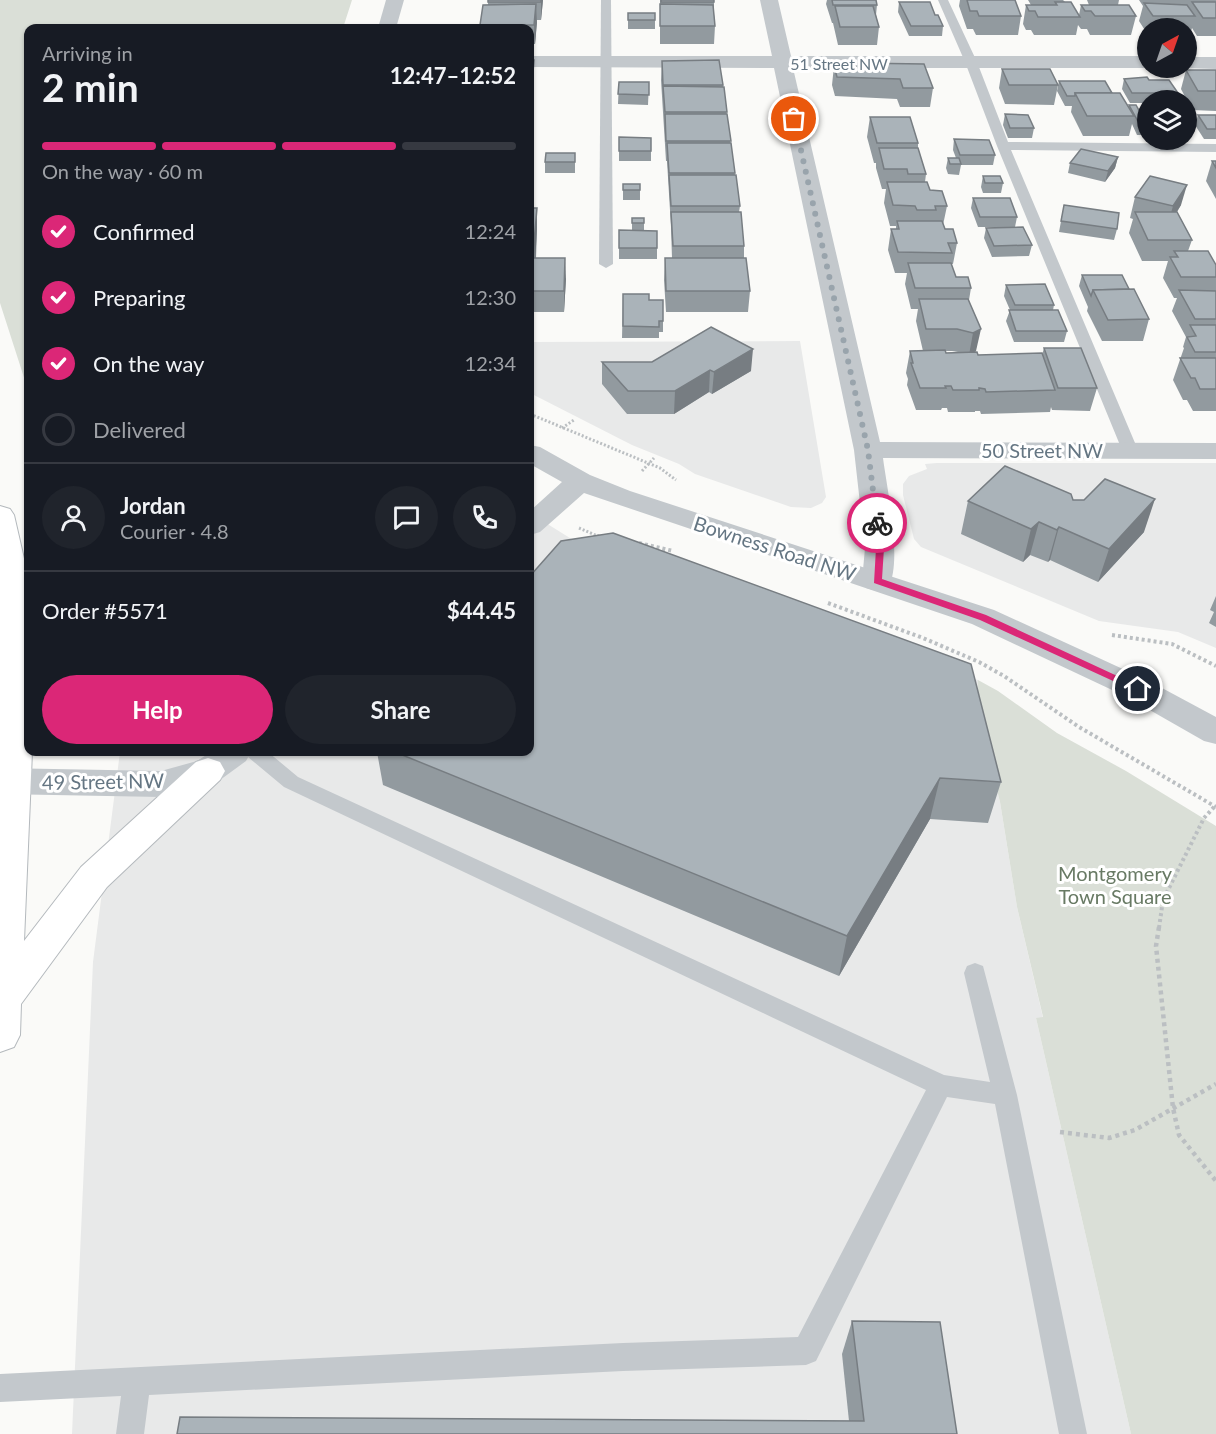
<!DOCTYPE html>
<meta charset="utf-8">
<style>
body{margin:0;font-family:Lato,sans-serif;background:#20242c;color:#f1f3f6;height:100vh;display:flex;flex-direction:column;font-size:22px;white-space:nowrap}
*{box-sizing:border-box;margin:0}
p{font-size:20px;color:#9ea1a6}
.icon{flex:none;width:33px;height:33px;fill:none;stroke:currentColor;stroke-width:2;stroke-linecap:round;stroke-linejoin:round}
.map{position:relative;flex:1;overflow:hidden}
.drawer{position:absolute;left:24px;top:24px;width:510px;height:732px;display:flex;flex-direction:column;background:#171b24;border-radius:12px;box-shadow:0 2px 4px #0004}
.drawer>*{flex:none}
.needle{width:39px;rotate:40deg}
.tools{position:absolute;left:1137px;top:18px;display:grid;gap:12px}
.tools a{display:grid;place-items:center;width:60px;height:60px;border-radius:50%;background:#171b24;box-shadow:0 2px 4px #0004;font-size:30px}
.pin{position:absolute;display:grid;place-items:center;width:51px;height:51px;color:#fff;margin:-26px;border:3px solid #fff;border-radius:50%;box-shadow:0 2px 6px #0007}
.courier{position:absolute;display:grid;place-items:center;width:60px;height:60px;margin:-30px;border:4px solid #db2777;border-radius:50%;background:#fff;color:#222;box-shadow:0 2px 8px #0007}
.overview em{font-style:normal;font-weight:700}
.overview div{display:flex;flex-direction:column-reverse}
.overview{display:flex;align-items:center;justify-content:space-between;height:102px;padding:0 18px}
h1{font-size:39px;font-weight:700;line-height:45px}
.bar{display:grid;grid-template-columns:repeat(4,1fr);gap:9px 6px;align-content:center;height:72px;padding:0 18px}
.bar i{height:8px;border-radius:4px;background:#363941}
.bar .active{background:#db2777}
.bar p{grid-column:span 4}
.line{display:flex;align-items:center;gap:15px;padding:0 18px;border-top:2px solid #363941}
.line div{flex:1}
.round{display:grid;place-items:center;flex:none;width:63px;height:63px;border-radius:32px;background:#20242c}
ol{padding:0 18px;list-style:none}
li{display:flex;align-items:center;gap:18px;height:66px}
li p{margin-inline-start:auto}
li .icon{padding:6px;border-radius:50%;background:#db2777;color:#fff;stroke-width:4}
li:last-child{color:#9ea1a6}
li i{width:33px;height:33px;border:3px solid #363941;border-radius:50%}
.cta{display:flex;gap:12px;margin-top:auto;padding:12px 18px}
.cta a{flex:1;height:69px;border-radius:36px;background:#db2777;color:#fff;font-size:24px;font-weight:700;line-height:69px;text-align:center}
.cta a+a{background:#20242c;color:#f1f3f6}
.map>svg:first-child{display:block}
.built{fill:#e8e9e9}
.green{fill:#dadfd7}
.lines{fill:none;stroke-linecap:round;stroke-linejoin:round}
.trunk-casing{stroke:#b4b9bd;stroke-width:2}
.path-far2{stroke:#bbbfc2;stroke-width:3;stroke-dasharray:2 2;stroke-linecap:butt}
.path-far1{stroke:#bbbfc2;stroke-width:4;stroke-dasharray:3 3;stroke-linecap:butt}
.path{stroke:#bbbfc2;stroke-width:4.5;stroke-dasharray:4 4;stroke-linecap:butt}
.service{fill:#c3c8cc;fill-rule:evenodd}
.minor{fill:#c3c8cc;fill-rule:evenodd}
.tertiary{fill:#c3c8cc;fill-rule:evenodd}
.trunk{fill:#fff;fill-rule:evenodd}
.wall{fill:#929a9f;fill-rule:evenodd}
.shaded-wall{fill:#777d82}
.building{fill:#aab3b9;stroke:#777d82;stroke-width:1.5}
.route{fill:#db2777}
.done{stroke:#99a4ac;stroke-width:6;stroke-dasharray:0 10.8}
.labels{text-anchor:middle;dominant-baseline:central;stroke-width:6;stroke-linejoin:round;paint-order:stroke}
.far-street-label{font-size:16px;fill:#657683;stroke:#fff}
.street-label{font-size:20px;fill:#657683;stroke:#fff}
.park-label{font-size:20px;fill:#687a64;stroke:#fff}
</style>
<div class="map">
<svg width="1216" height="1434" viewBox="0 0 1216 1434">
<rect width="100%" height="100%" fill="#fafaf8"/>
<g class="built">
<polygon points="800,341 826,497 822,503 811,508 791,507 695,474 679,464 632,445 530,393 530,342"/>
<polygon points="937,463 1216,463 1216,648 1178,632 1099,621 921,547 914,539 903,495 903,484 909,476 927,469 925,464"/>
<polygon points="530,513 589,550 978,680 976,707 1000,802 1017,907 1043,1018 1036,1018 1131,1434 72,1434 93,962 120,752 530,752"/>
</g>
<g class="green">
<polygon points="0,0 352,0 343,28 28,28 28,390 0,303"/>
<polygon points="978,680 998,691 1057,733 1126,771 1216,826 1216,1434 1131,1434 1036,1018 1043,1017 1017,907 1000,802 976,707"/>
</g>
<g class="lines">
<g class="trunk-casing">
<polygon id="trunk" points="0,506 10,509 14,515 28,576 28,752 32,752 24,941 81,867 196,762 208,758 220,762 225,771 220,780 107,887 21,1004 20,1035 14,1047 0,1052"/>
</g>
<g class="path-far2">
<polyline points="530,414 660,468 676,480"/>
<polyline points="562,428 574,420"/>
<polyline points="642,471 654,458"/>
<polyline points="579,528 600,537"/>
</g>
<g class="path-far1">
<polyline points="597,536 600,537"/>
<polyline points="639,543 673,551"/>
<polyline points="828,603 923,638 979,662 1004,676 1079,727 1216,807"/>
<polyline points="1112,635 1172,644 1216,666"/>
<polyline points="1159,928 1163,900 1204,818 1215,806"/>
</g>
<g class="path">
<polyline points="1159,927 1156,946 1173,1108 1179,1135 1216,1181"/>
<polyline points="1060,1132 1109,1138 1135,1130 1216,1084"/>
</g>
<g class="service">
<polygon points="601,0 611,0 613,264 606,268 599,264"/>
<polygon points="938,0 948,0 977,62 1008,142 1216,144 1216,152 1011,150 1138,450 1136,453 1124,453 1122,450 997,146 965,62"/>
<polygon points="245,752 268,752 298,777 944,1075 990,1082 964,973 967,966 975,963 983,966 1017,1095 1087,1434 1059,1434 995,1104 947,1097 816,1361 806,1365 623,1371 149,1395 144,1434 116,1434 121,1396 0,1402 0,1374 623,1343 798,1337 926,1090 284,787 248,757"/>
</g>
<g class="minor">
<path d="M760 0H778L791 56H1148V68H793L880 442 1216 443V459L883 458C887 489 903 563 888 588L877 591 866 588 862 581 865 548 854 450 774 68 530 67V56H772Z"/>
<polygon points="1186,57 1216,57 1216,69 1181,68 1186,68"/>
</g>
<g class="tertiary">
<polygon points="386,0 404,0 396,28 378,28"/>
<polygon points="530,445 540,447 590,475 630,491 994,610 1149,681 1216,717 1216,744 1204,741 1127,697 972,624 584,493 540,532 530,535 530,511 562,482 530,464"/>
<polygon points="211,752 251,752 246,761 220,780 161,797 0,794 0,768 161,771 197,761"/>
</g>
<use href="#trunk" class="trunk"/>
</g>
<g class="wall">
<polygon points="488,0 543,0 541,20 537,20 535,44 530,44 530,28 480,28 480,25 488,5"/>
<polygon points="660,0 714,0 714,14 715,26 714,44 660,44"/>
<polygon points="827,0 876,0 877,5 876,15 879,27 877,45 838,45 833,23 832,23 826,4"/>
<polygon points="960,0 1015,0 1021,16 1018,35 976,35 973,29 967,29 959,6"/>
<polygon points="1028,0 1063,0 1079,15 1081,5 1089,5 1087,0 1119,0 1118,5 1136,16 1131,35 1090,35 1087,29 1081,29 1078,25 1076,35 1034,35 1031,30 1026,30 1023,24 1026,5 1031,5"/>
<polygon points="1139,0 1216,0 1216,36 1197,36 1192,28 1190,35 1186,35 1186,28 1148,28 1148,35 1139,21 1143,6"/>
<polygon points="899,2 935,15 943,26 942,36 909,36 898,12"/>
<rect x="628" y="13" width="27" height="16"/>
<polygon points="662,61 723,85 735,175 740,206 739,212 744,246 744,258 750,291 748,312 666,312 664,280 665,258 672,258 671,227 667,161 666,161 661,80"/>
<polygon points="855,63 933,88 930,107 900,107 897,99 835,96 832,85 834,66 855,66"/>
<polygon points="1002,69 1058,85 1054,105 1005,104 999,88"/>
<polygon points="1186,70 1216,70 1216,111 1192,110 1181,89"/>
<polygon points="1124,79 1149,80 1178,93 1176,100 1148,100 1148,103 1130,103 1122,89"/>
<polygon points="1059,81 1112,93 1129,107 1129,105 1147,125 1144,135 1137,135 1132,124 1129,136 1083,136 1071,112 1072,106 1065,106 1057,91"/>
<polygon points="619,82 649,82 648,105 618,104"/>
<polygon points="1005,114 1034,128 1032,138 1008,138 1003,125"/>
<polygon points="1198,115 1216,115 1216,139 1204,139 1195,125"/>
<path d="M870 117 918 143V148L926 174 925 182 930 190 947 206 943 225 945 229 957 243 953 264H951L956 277 971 288 969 300 976 351 975 352 978 355H1042L1044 348 1097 388 1090 411 1052 410 1051 407 1050 412 981 414 980 411H975V412H948L947 408H942L941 410H916L907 385 908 379 906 373 910 351H923L916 321 918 309H911L905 284 907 273H895L888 250 891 229H896V226H890L884 203 886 189H882L876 168V163H874L867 137ZM945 351H952L958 352 946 353Z"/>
<polygon points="619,137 651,138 651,161 619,161"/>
<polygon points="954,139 995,155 993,165 961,165 959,175 948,174 946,168 948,158 956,158 953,150"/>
<polygon points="575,153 575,173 545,173 545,162"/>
<polygon points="1118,157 1115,168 1105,182 1068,173 1070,163"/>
<polygon points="1212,161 1216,161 1216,199 1206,181"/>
<polygon points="983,176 1003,183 1001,193 983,193 981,187"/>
<rect x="623" y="184" width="17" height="16"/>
<polygon points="1135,197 1181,205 1177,212 1192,240 1188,251 1216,265 1216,411 1193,411 1187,400 1183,400 1173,380 1184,348 1183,347 1186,337 1172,311 1177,298 1174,298 1163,278 1168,261 1142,261 1129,233 1133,219 1130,218"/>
<polygon points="973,198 1017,217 1015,227 1032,245 1029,256 992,257 984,238 986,228 999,227 978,227 971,208"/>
<polygon points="1064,205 1117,229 1114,240 1059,232"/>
<polygon points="530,208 537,229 536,258 566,279 564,312 530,312"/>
<polygon points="632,218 644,218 644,231 657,248 657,259 619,259 619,230 632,231"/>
<polygon points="1082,275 1129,289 1149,319 1143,341 1102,341 1087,311 1088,307 1079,286"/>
<polygon points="1006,285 1054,305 1053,310 1067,331 1064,342 1014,342 1006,321 1010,310 1004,296"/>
<polygon points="623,294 663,321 663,332 659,332 659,338 622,338"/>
<polygon points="602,362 751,371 712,394 709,392 674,414 627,414 602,384"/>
<polygon points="1073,500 1144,532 1098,582 1050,560 1048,562 1030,555 1023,562 961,534 968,501"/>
<polygon points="1216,596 1216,627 1209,623 1214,612 1210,610"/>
<polygon points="377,752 530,752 1001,782 988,823 930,819 839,976 383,785"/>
<polygon points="852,1321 957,1434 849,1421 842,1354"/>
</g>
<g class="shaded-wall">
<polygon points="541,0 543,0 541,20"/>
<polygon points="536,4 537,23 535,44 534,25"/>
<polygon points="534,60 533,106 530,158 530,131"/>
<polygon points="1118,157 1115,168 1105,182 1108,171"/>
<polygon points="1187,185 1181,205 1167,227 1173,206"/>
<polygon points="537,208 537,229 535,263 534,242"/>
<polygon points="565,258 566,279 564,312 564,291"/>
<polygon points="981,329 976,351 969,355 973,333"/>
<polygon points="753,349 751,371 712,394 714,372"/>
<polygon points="710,370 709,392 674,414 675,391"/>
<polygon points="1155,499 1144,532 1098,582 1109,549"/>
<polygon points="1039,522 1030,555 1023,562 1031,529"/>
<polygon points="1059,527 1050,560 1048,562 1057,530"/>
<polygon points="940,778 930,819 839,976 847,936"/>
</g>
<g class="building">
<rect x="488" y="0" width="53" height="2"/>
<rect x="661" y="0" width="53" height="2"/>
<polygon points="832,0 876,0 877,5 833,5"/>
<polygon points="967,0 1015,0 1021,16 979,16 977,11 970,11"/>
<polygon points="899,2 930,2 935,15 938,15 943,26 911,26"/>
<polygon points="1055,2 1071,2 1080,17 1038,17 1035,11 1029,11 1026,5 1057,5"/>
<polygon points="1192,2 1216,2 1216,18 1203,18"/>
<polygon points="1144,3 1187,5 1195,16 1153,16"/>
<polygon points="536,4 534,25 480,25 483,5"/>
<polygon points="660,4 713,5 715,26 660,26"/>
<polygon points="1081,5 1129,5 1136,16 1095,16 1091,11 1085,11"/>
<polygon points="835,6 873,6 879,27 840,27"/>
<rect x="628" y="13" width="27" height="7"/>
<polygon points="530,60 534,60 532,84 530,84"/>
<polygon points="719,60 723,85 663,85 662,61"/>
<polygon points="855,63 924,64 933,88 903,88 900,79 837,77 834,66 856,66"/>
<polygon points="1002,69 1050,69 1058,85 1009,85"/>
<polygon points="1186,70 1216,70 1216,91 1198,91"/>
<polygon points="1147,77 1149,80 1169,80 1178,93 1132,93 1124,79"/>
<polygon points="1059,81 1105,81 1112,93 1075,93 1075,96 1067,96"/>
<polygon points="619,82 649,82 649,95 618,94"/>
<polygon points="530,86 533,86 531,112 530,112"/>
<polygon points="663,86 724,87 727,112 665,112"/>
<polygon points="1075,93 1120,93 1134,116 1087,116"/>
<polygon points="1129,105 1136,105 1147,125 1140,125"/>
<polygon points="530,114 531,114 530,131"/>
<polygon points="665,114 727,114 731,141 666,141"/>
<polygon points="1005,114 1028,115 1034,128 1010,128"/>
<polygon points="1198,115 1216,115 1216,129 1207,129"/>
<polygon points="870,117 910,117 918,143 877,143"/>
<polygon points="619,137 651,138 651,151 619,151"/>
<polygon points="954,139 989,140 995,155 960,155"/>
<polygon points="667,143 731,143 735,173 669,173"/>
<polygon points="879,148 918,148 926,174 908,174 907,169 884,169"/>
<polygon points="1081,149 1118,157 1108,171 1070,163"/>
<polygon points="546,153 575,153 575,162 545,162"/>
<polygon points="948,158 959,158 961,164 950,164"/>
<polygon points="1212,161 1216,161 1216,168"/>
<polygon points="669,175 736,175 740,206 671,206"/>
<polygon points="983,176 1000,176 1003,183 985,183"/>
<polygon points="1150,176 1187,185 1173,206 1135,197"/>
<polygon points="887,182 927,182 930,190 942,191 947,206 935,206 936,210 917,210 915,206 893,205"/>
<rect x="623" y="184" width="17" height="6"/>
<polygon points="973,198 1010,198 1017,217 980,217"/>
<polygon points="1064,205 1119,213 1117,229 1061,221"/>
<polygon points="530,208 537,208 534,242 530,242"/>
<polygon points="671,212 741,212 744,246 673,246"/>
<polygon points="1135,212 1177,212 1192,240 1148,240"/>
<rect x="632" y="218" width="12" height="5"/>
<polygon points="897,221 942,221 945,229 953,229 957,243 948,243 952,253 898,252 891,229 899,229"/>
<polygon points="1023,227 1032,245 994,246 986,228"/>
<polygon points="619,230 657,231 657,248 619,248"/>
<polygon points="1174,251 1208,251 1216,265 1216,277 1181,277 1170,257 1178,257"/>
<polygon points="530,258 565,258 564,291 530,291"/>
<polygon points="665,258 746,258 750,291 666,291"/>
<polygon points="908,263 951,263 956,277 968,277 971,288 915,288"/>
<polygon points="1082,275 1122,275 1129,289 1093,290 1091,296"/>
<polygon points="1045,284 1054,305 1015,305 1006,285"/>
<polygon points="1134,289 1149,319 1108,320 1093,290"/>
<polygon points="1179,290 1216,291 1216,319 1195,319"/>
<polygon points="623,294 649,294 649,300 663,300 663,321 659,321 659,327 623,326"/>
<polygon points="919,299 968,299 981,329 973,333 957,329 926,329"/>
<polygon points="1009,310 1058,310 1067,331 1016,331"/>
<polygon points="1190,325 1216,325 1216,352 1195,352 1187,337 1196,336"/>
<polygon points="711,327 753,349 714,372 710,370 675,391 628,391 602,362 652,362"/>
<polygon points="1044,348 1081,348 1097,388 1058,388"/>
<polygon points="945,350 946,353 977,352 978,355 1042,353 1055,390 986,392 985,389 979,388 979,390 953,390 951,386 945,386 946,388 920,388 911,363 913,363 910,351"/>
<polygon points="1180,358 1216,358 1216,389 1200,389 1195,378 1191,378"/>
<polygon points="1005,466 1071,494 1073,500 1084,500 1105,479 1155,499 1109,549 1059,527 1057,530 1039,522 1031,529 968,501"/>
<polygon points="613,533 971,664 1001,782 940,778 847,936 395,752 530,752 530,576 561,541"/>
<polygon points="852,1321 940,1322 957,1434 177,1434 180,1417 864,1421"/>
</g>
<polygon class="route" points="877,520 881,523 884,548 882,579 986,615 1141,687 1141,691 1135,691 980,620 874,583 876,548 873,523"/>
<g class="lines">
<polyline class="done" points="794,119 868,450 877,523"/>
</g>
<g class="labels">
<g class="far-street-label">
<text x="839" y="63">51 Street NW</text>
</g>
<g class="street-label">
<text x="1042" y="450">50 Street NW</text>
<text transform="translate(775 548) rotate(18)">Bowness Road NW</text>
<text transform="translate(103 781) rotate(-1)">49 Street NW</text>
</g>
<g class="park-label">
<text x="1115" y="873">Montgomery<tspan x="1115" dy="23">Town Square</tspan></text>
</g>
</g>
</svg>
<div class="tools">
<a><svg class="needle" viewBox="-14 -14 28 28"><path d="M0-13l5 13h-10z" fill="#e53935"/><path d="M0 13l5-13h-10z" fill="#9ea1a6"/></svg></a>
<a><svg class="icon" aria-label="layers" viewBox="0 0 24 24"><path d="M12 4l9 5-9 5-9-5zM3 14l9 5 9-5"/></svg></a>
</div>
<div class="pin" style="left:794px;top:119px;background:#ea580c"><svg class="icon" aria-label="bag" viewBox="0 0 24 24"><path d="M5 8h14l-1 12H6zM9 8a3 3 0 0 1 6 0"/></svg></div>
<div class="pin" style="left:1138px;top:689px;background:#1f2937"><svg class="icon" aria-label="home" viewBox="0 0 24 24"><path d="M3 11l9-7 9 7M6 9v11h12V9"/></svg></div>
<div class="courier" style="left:877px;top:523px"><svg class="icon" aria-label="bike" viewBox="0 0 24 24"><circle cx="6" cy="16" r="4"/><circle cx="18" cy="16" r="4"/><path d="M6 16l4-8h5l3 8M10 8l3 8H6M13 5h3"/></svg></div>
<section class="drawer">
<div class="overview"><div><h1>2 min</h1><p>Arriving in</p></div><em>12:47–12:52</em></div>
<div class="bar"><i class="active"></i><i class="active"></i><i class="active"></i><i></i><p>On the way · 60 m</p></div>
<ol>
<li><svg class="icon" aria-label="check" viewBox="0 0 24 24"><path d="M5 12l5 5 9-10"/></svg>Confirmed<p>12:24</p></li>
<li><svg class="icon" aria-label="check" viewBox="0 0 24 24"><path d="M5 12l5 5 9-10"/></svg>Preparing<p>12:30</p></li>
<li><svg class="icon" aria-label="check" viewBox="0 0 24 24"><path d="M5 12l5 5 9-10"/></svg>On the way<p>12:34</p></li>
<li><i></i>Delivered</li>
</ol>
<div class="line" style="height:108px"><a class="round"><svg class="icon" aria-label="person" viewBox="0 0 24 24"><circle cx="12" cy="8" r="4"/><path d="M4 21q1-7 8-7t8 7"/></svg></a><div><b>Jordan</b><p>Courier · 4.8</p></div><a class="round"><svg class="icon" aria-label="chat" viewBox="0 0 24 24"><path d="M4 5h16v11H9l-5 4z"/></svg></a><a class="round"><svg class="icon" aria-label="phone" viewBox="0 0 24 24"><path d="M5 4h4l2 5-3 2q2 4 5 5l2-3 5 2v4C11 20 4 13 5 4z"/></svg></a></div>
<div class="line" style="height:78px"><div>Order #5571</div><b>$44.45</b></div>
<div class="cta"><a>Help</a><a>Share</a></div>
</section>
</div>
